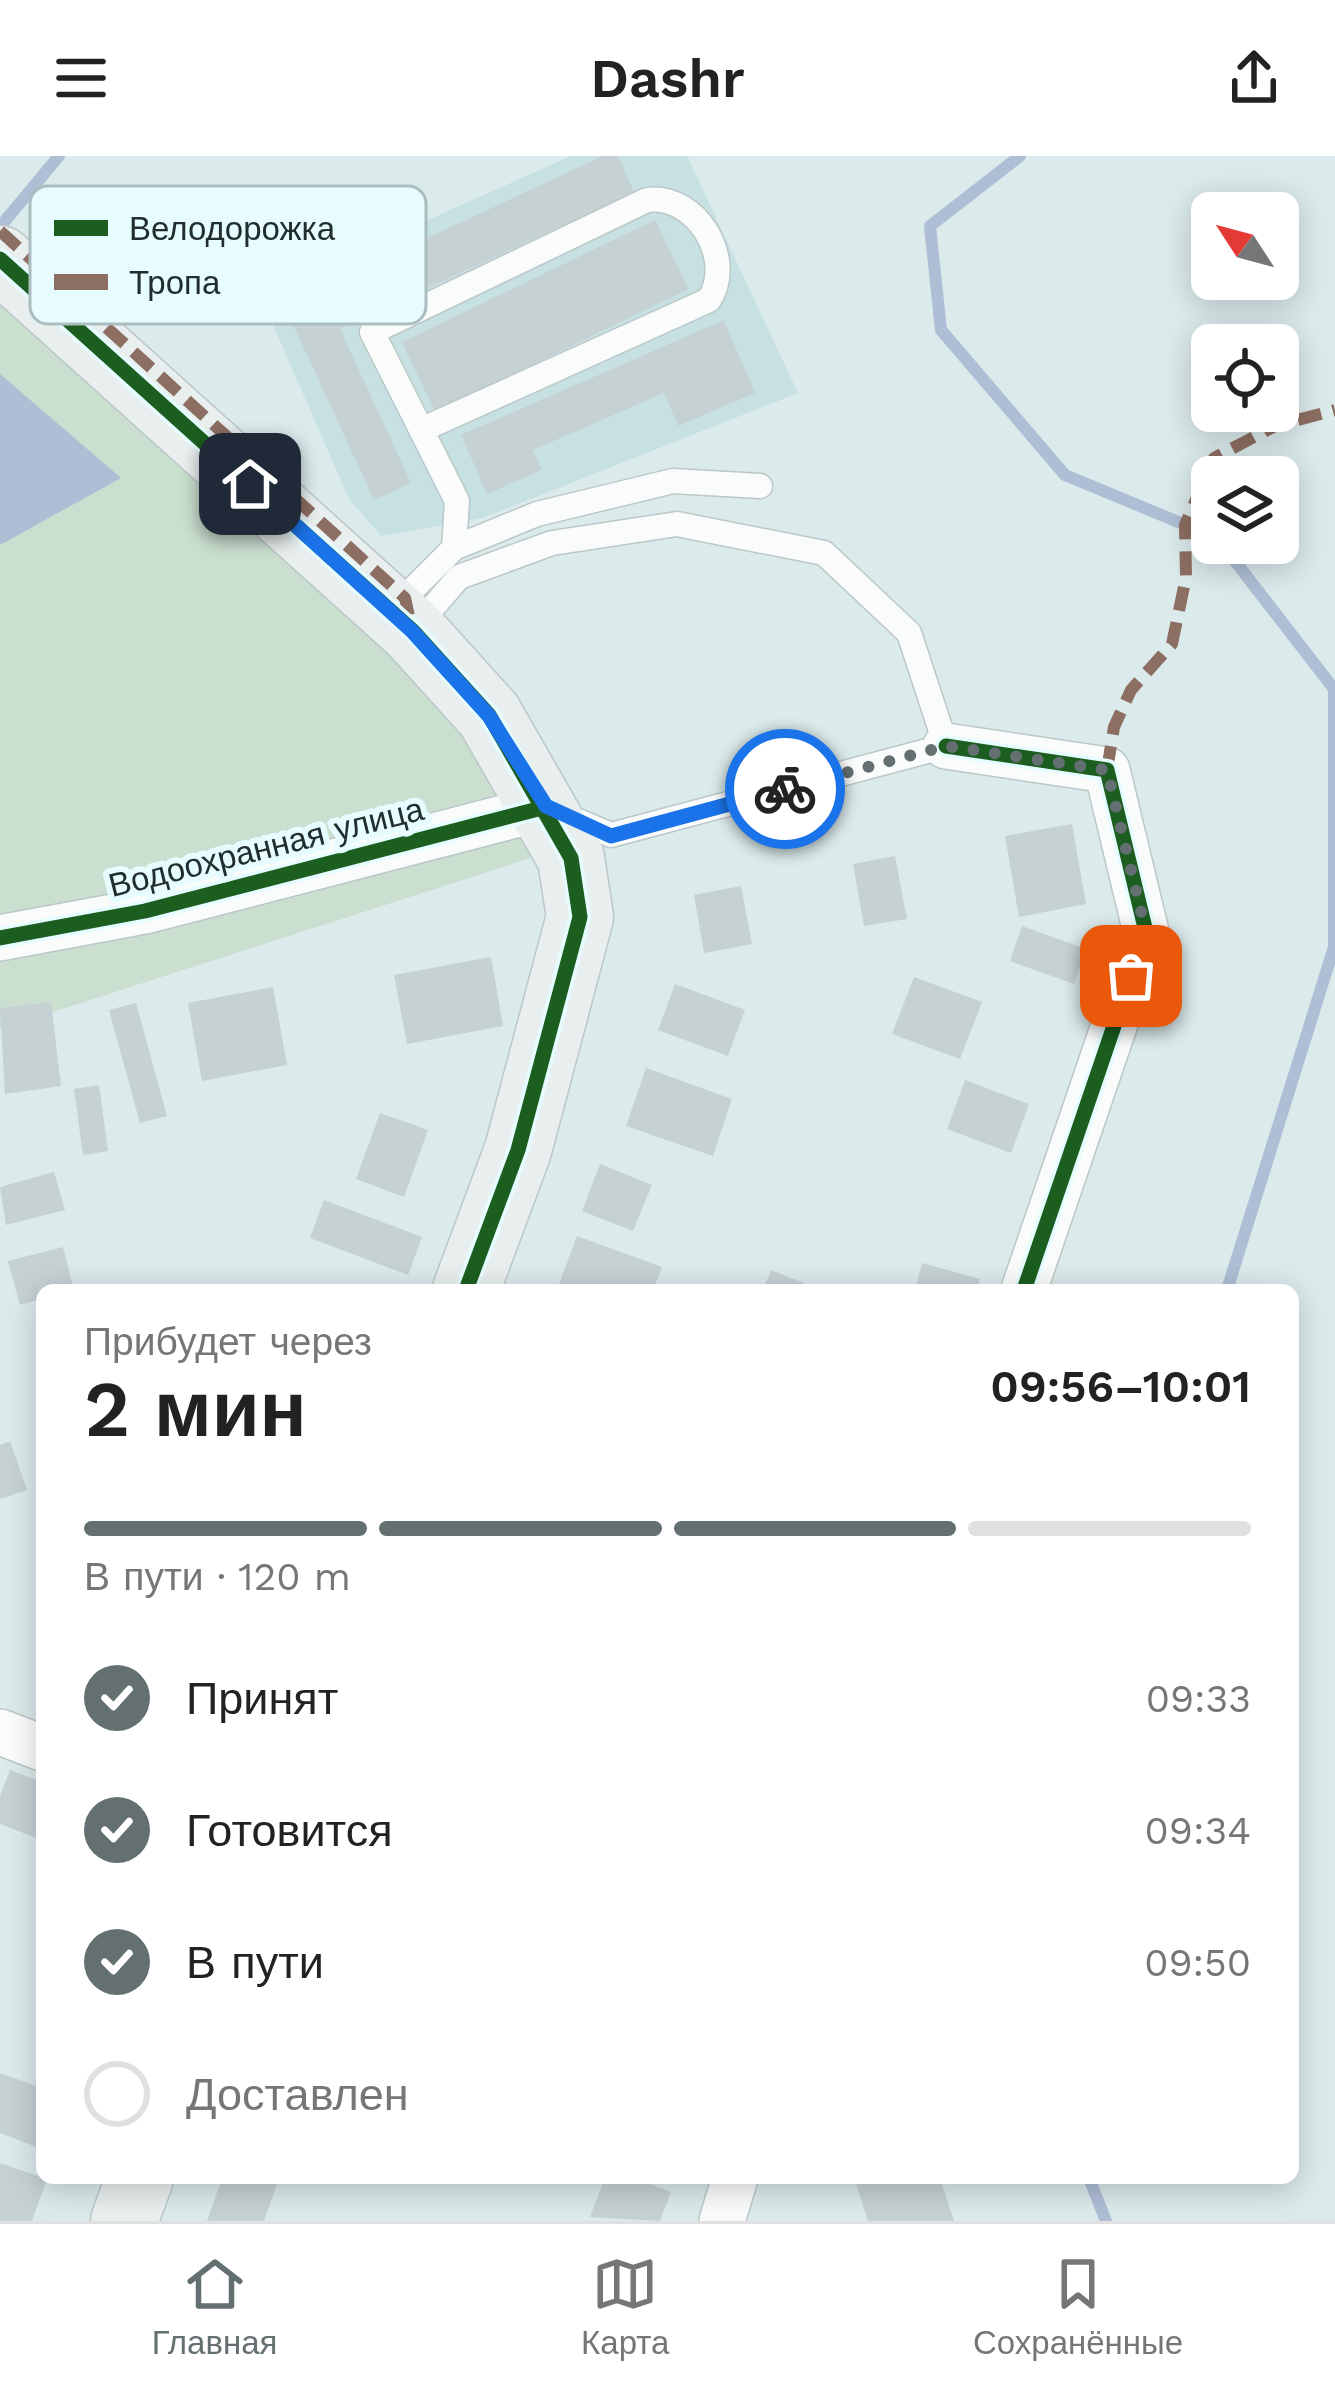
<!DOCTYPE html>
<html lang="ru">
<meta charset="utf-8">
<style>
body{margin:0;font-family:"Work Sans",sans-serif;background:#f6f6f6;color:#222;height:100vh;display:flex;flex-direction:column;font-size:45px;white-space:nowrap}
*{box-sizing:border-box;margin:0}
p{font-size:39px;color:#767676}
.icon{flex:none;width:66px;height:66px;fill:none;stroke:currentColor;stroke-width:2;stroke-linecap:round;stroke-linejoin:round}
.map{position:relative;flex:1;overflow:hidden}
.drawer{position:absolute;left:36px;top:1128px;width:1263px;height:900px;display:flex;flex-direction:column;background:#fff;border-radius:18px;box-shadow:0 6px 30px #0003}
.drawer>*{flex:none}
.needle{width:78px;rotate:306deg}
.buttons{position:absolute;left:1191px;top:36px;display:grid;gap:24px}
.buttons a{display:grid;place-items:center;width:108px;height:108px;border-radius:18px;background:#fff;box-shadow:0 6px 30px #0003;font-size:60px}
.pin{position:absolute;display:grid;place-items:center;width:102px;height:102px;color:#fff;margin:-51px;border-radius:24px;box-shadow:0 6px 18px #0006}
.courier{position:absolute;display:grid;place-items:center;width:120px;height:120px;margin:-60px;border:9px solid #1a73e8;border-radius:50%;background:#fff;color:#222;box-shadow:0 3px 15px #0007}
.head em{font-style:normal;font-weight:600}
.head div{display:flex;flex-direction:column-reverse}
.head{display:flex;align-items:center;justify-content:space-between;height:204px;padding:0 48px}
h1{font-size:78px;font-weight:600;line-height:90px}
.bar{display:grid;grid-template-columns:repeat(4,1fr);gap:18px 12px;align-content:center;height:144px;padding:0 48px}
.bar i{height:15px;border-radius:9px;background:#e0e0e0}
.bar .selected{background:#636f70}
.bar p{grid-column:span 4}
ol{padding:0 48px;list-style:none}
li{display:flex;align-items:center;gap:36px;height:132px}
li p{margin-inline-start:auto}
li .icon{padding:12px;border-radius:50%;background:#636f70;color:#fff;stroke-width:4}
li:last-child{color:#767676}
li i{width:66px;height:66px;border:6px solid #e0e0e0;border-radius:50%}
header{display:flex;justify-content:space-between;align-items:center;height:156px;padding:0 48px;background:#fff;font-size:54px;font-weight:600}
.menu{display:flex;justify-content:space-around;align-items:center;height:168px;border-top:3px solid #e0e0e0;background:#fff;font-size:33px;color:#767676}
.menu a{display:grid;justify-items:center;gap:6px}
.menu .selected{color:#636f70}
.map>svg:first-child{display:block}
.built{fill:#c7e1e3}
.green{fill:#cadfd0}
.water{fill:#aebed5}
.lines{fill:none;stroke-linecap:round;stroke-linejoin:round}
.stream{stroke:#aebed5;stroke-width:12}
.building{fill:#c6d1d4}
.lane-casing{stroke:#bbc7c8;stroke-width:27}
.street-casing{stroke:#bbc7c8;stroke-width:48}
.secondary-casing{stroke:#bbc7c8;stroke-width:69}
.lane{stroke:#fafcfc;stroke-width:24}
.street{stroke:#fafcfc;stroke-width:45}
.secondary{stroke:#e8efee;stroke-width:66}
.quiet{stroke:#8d6e63;stroke-width:12;stroke-dasharray:24 12;stroke-linecap:butt}
.cycleway-casing{stroke:#e6fcfe;stroke-width:22}
.cycleway{stroke:#1b5e20;stroke-width:15}
.done{stroke:#636f70;stroke-width:12;stroke-dasharray:0 21.6}
.route{stroke:#1a73e8;stroke-width:15}
.labels{text-anchor:middle;dominant-baseline:central;stroke-width:12;stroke-linejoin:round;paint-order:stroke}
.street-label{font-size:33px;fill:#222d2d;stroke:#e6fcfe}
.key{fill:#e6fcfe;stroke:#abbebf;stroke-width:3}
.key-label{font-size:33px;fill:#222d2d}
</style>
<header><svg class="icon" aria-label="menu" viewBox="0 0 24 24"><path d="M4 6h16M4 12h16M4 18h16"/></svg>Dashr<svg class="icon" aria-label="share" viewBox="0 0 24 24"><path d="M12 15V3M7 8l5-5 5 5M5 13v7h14v-7"/></svg></header>
<div class="map">
<svg width="1335" height="2065" viewBox="0 0 1335 2065">
<rect width="100%" height="100%" fill="#dbeaeb"/>
<polygon class="built" points="571,0 687,0 798,237 483,362 381,380 349,343 260,139"/>
<polygon class="green" points="0,138 389,496 571,689 0,873"/>
<polygon class="water" points="0,218 121,322 0,389"/>
<g class="lines">
<g class="stream">
<polyline points="1020,0 930,70 941,174 1065,319 1212,380"/>
<polyline points="0,71 59,0"/>
<polyline points="1221,387 1334,533 1334,791 1227,1134"/>
<polyline points="1089,2022 1106,2065"/>
</g>
</g>
<g class="building">
<polygon points="603,0 618,0 634,36 340,173 411,327 374,344 284,149"/>
<polygon points="655,64 689,133 435,256 402,186"/>
<polygon points="724,164 755,237 678,270 664,237 533,294 542,314 487,338 461,279"/>
<polygon points="1072,668 1086,748 1019,761 1005,680"/>
<polygon points="895,700 907,763 864,770 853,708"/>
<polygon points="741,730 752,788 704,797 694,739"/>
<polygon points="1022,770 1086,793 1074,828 1010,805"/>
<polygon points="491,801 503,870 407,888 394,819"/>
<polygon points="914,821 982,846 960,903 892,878"/>
<polygon points="675,828 745,854 728,900 658,874"/>
<polygon points="273,831 287,909 202,925 188,847"/>
<polygon points="51,846 61,930 5,938 0,852"/>
<polygon points="136,847 167,960 140,967 109,854"/>
<polygon points="646,912 732,943 713,1000 626,970"/>
<polygon points="965,924 1029,948 1011,997 947,973"/>
<polygon points="99,929 108,995 83,999 74,933"/>
<polygon points="380,957 428,974 404,1041 356,1023"/>
<polygon points="600,1008 652,1029 633,1075 582,1055"/>
<polygon points="54,1016 65,1054 6,1069 0,1031"/>
<polygon points="324,1044 422,1081 408,1119 310,1082"/>
<polygon points="577,1080 662,1111 653,1134 576,1134 559,1128"/>
<polygon points="63,1091 74,1134 42,1134 42,1143 20,1149 8,1105"/>
<polygon points="922,1107 980,1123 977,1134 915,1134"/>
<polygon points="771,1114 804,1127 801,1134 763,1134"/>
<polygon points="10,1285 27,1334 0,1343 0,1289"/>
<polygon points="10,1614 42,1626 42,1684 0,1668 0,1640"/>
<polygon points="0,1917 42,1932 42,1993 0,1977"/>
<polygon points="0,2007 47,2023 32,2065 0,2065"/>
<polygon points="222,2022 279,2022 264,2065 207,2065"/>
<polygon points="605,2022 634,2022 671,2036 660,2065 590,2061"/>
<polygon points="854,2022 940,2022 954,2065 868,2065"/>
</g>
<g class="lines">
<g class="lane-casing">
<g id="lane">
<polyline points="454,392 537,358 673,325 760,330"/>
<path d="M392 454 454 392 457 345 372 176 647 44C695 37 736 102 709 144L421 274"/>
<polyline points="415,472 459,421 552,387 677,368 824,397 909,477 946,590 611,679 564,659"/>
</g>
</g>
<g class="street-casing">
<g id="street">
<polyline points="946,590 1107,614 1146,776 1024,1134"/>
<polyline points="0,782 145,755 546,651"/>
<polyline points="0,1576 42,1592"/>
<polyline points="722,2065 735,2022"/>
</g>
</g>
<g class="secondary-casing">
<g id="secondary">
<polyline points="0,103 413,475 489,559 571,702 580,761 518,994 466,1134"/>
<polyline points="124,2065 140,2022"/>
</g>
</g>
<use href="#lane" class="lane"/>
<use href="#street" class="street"/>
<use href="#secondary" class="secondary"/>
<g class="quiet">
<polyline points="0,75 405,442 411,469"/>
<polyline points="1107,614 1114,571 1131,534 1172,488 1186,421 1185,369 1214,302 1275,270 1335,254"/>
</g>
<g class="cycleway-casing">
<g id="cycleway">
<polyline points="0,103 413,475 489,559 571,702 580,761 518,994 466,1134"/>
<polyline points="946,590 1107,614 1146,776 1024,1134"/>
<polyline points="0,782 145,755 546,651"/>
</g>
</g>
<use href="#cycleway" class="cycleway"/>
</g>
<g class="lines">
<polyline class="done" points="785,633 946,590 1107,614 1146,776 1131,820"/>
<polyline class="route" points="250,328 412,475 489,560 546,650 611,680 785,633"/>
</g>
<g class="labels">
<g class="street-label">
<text transform="translate(266 691) rotate(-14)">Водоохранная улица</text>
</g>
</g>
<rect x="30" y="30" width="396" height="138" rx="18" class="key"/>
<rect x="54" y="64" width="54" height="16" fill="#1b5e20"/>
<rect x="54" y="118" width="54" height="16" fill="#8d6e63"/>
<g class="key-label">
<text x="129" y="84">Велодорожка</text>
<text x="129" y="138">Тропа</text>
</g>
</svg>
<div class="buttons">
<a><svg class="needle" viewBox="-14 -14 28 28"><path d="M0-13l5 13h-10z" fill="#e53935"/><path d="M0 13l5-13h-10z" fill="#767676"/></svg></a>
<a><svg class="icon" aria-label="locate" viewBox="0 0 24 24"><circle cx="12" cy="12" r="6"/><path d="M12 2v4M12 18v4M2 12h4M18 12h4"/></svg></a>
<a><svg class="icon" aria-label="layers" viewBox="0 0 24 24"><path d="M12 4l9 5-9 5-9-5zM3 14l9 5 9-5"/></svg></a>
</div>
<div class="pin" style="left:1131px;top:820px;background:#ea580c"><svg class="icon" aria-label="bag" viewBox="0 0 24 24"><path d="M5 8h14l-1 12H6zM9 8a3 3 0 0 1 6 0"/></svg></div>
<div class="pin" style="left:250px;top:328px;background:#1f2937"><svg class="icon" aria-label="home" viewBox="0 0 24 24"><path d="M3 11l9-7 9 7M6 9v11h12V9"/></svg></div>
<div class="courier" style="left:785px;top:633px"><svg class="icon" aria-label="bike" viewBox="0 0 24 24"><circle cx="6" cy="16" r="4"/><circle cx="18" cy="16" r="4"/><path d="M6 16l4-8h5l3 8M10 8l3 8H6M13 5h3"/></svg></div>
<section class="drawer">
<div class="head"><div><h1>2 мин</h1><p>Прибудет через</p></div><em>09:56–10:01</em></div>
<div class="bar"><i class="selected"></i><i class="selected"></i><i class="selected"></i><i></i><p>В пути · 120 m</p></div>
<ol>
<li><svg class="icon" aria-label="check" viewBox="0 0 24 24"><path d="M5 12l5 5 9-10"/></svg>Принят<p>09:33</p></li>
<li><svg class="icon" aria-label="check" viewBox="0 0 24 24"><path d="M5 12l5 5 9-10"/></svg>Готовится<p>09:34</p></li>
<li><svg class="icon" aria-label="check" viewBox="0 0 24 24"><path d="M5 12l5 5 9-10"/></svg>В пути<p>09:50</p></li>
<li><i></i>Доставлен</li>
</ol>
</section>
</div>
<nav class="menu">
<a class="selected"><svg class="icon" aria-label="home" viewBox="0 0 24 24"><path d="M3 11l9-7 9 7M6 9v11h12V9"/></svg>Главная</a>
<a><svg class="icon" aria-label="map" viewBox="0 0 24 24"><path d="M3 6l6-2 6 2 6-2v14l-6 2-6-2-6 2zM9 4v14M15 6v14"/></svg>Карта</a>
<a><svg class="icon" aria-label="saved" viewBox="0 0 24 24"><path d="M7 4h10v16l-5-4-5 4z"/></svg>Сохранённые</a>
</nav>
